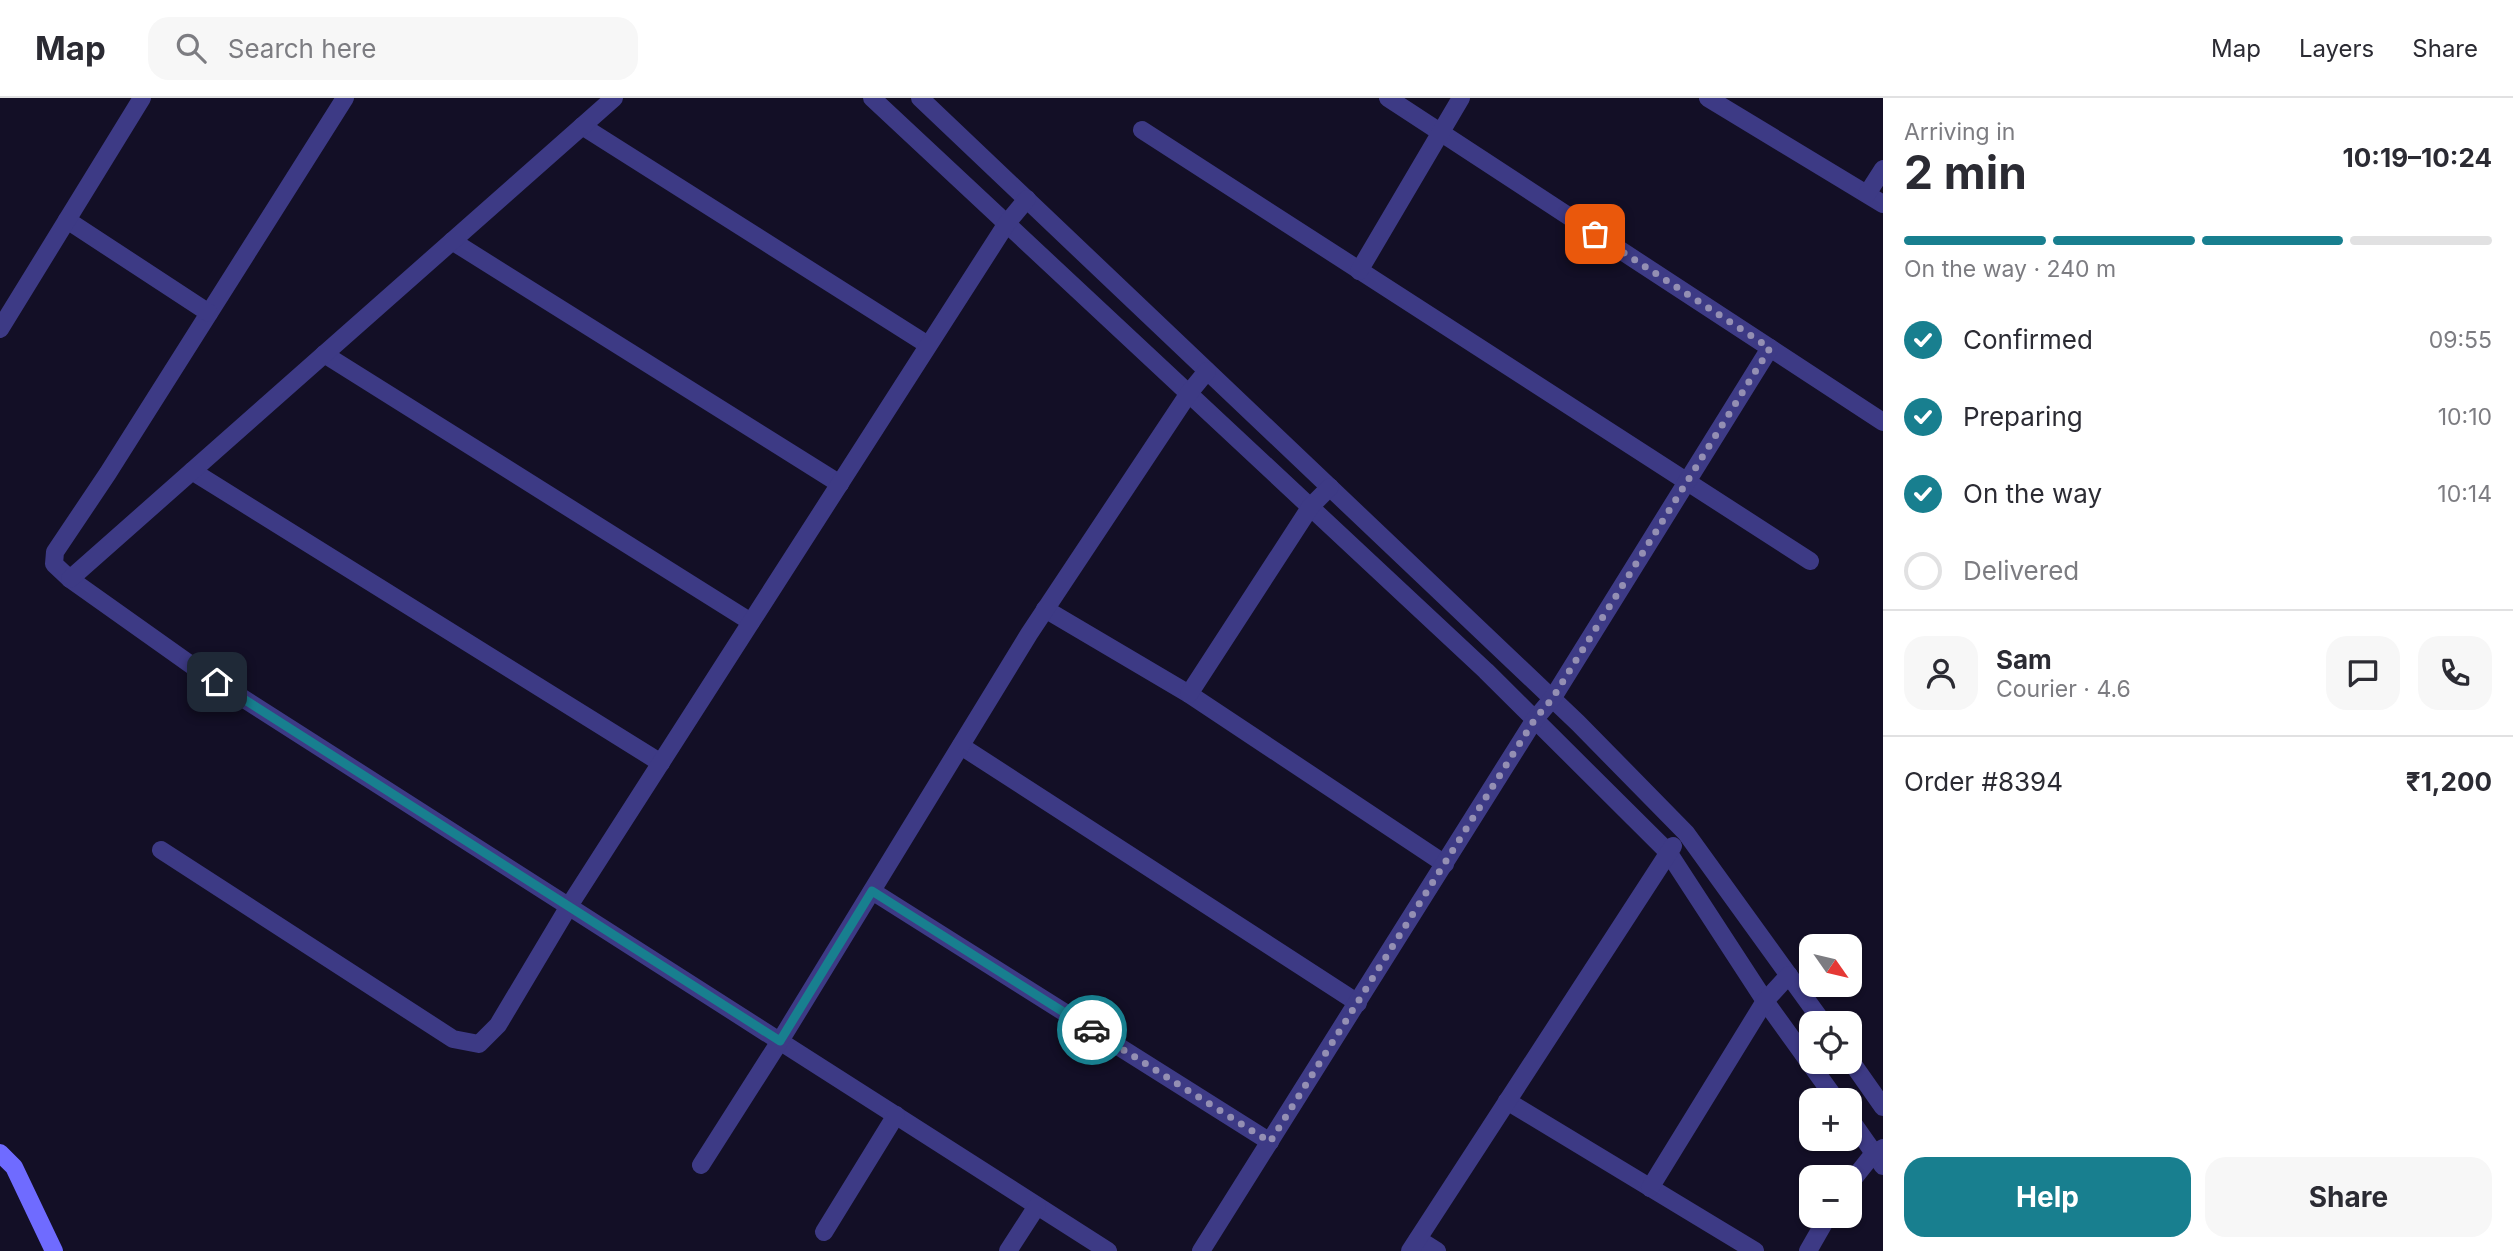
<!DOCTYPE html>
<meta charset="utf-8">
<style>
body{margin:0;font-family:Inter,sans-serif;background:#f7f7f7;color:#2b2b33;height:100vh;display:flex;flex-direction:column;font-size:26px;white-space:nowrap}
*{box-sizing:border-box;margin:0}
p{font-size:23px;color:#7c7c81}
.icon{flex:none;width:38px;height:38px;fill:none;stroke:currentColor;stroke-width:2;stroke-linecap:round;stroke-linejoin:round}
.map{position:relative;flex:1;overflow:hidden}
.details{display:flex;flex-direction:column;background:#fff;width:630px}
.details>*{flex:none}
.needle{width:46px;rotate:124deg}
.tools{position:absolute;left:1799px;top:836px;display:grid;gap:14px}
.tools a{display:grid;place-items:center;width:63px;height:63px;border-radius:14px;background:#fff;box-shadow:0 2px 5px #0004;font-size:35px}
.pin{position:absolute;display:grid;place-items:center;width:60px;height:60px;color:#fff;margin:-30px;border-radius:14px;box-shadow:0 4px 10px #0006}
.courier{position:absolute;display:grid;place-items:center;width:70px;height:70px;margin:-35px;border:5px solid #187f8f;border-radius:50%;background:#fff;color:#222;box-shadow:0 2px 9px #0007}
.summary em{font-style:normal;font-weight:700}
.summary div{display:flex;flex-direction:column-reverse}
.summary{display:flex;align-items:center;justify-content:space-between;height:119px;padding:0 21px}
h1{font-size:46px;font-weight:700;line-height:52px}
.bar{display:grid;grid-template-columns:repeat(4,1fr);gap:10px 7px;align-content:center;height:84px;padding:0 21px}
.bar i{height:9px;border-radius:5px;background:#e1e1e2}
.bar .selected{background:#187f8f}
.bar p{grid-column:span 4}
.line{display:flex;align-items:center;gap:18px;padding:0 21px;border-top:2px solid #e1e1e2}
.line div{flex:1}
.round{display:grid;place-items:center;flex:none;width:74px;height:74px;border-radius:21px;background:#f7f7f7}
ol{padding:0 21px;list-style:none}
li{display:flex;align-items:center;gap:21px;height:77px}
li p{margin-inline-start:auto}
li .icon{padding:7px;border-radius:50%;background:#187f8f;color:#fff;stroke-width:4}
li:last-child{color:#7c7c81}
li i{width:38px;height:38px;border:4px solid #e1e1e2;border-radius:50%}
.action{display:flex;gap:14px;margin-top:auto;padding:14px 21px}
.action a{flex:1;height:80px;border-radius:21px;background:#187f8f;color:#fff;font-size:28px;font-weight:700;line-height:80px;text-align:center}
.action a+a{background:#f7f7f7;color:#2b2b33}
header{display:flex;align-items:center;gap:42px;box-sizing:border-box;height:98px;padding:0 35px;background:#fff;border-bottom:2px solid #e1e1e2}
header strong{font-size:33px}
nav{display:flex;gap:38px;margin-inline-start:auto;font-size:24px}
.search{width:490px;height:63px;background:#f7f7f7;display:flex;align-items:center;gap:18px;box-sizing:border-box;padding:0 24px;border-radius:21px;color:#7c7c81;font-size:26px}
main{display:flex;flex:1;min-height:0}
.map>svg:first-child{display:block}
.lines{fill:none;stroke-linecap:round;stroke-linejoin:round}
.street{stroke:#3d3a85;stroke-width:18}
.secondary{stroke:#6f6bff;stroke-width:18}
.done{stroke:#948fb3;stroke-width:7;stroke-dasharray:0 12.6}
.route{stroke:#187f8f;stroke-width:9}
</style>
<header>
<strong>Map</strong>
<div class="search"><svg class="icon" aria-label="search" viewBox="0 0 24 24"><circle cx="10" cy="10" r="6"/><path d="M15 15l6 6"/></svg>Search here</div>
<nav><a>Map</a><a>Layers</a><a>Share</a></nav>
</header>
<main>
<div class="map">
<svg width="1883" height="1153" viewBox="0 0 1883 1153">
<rect width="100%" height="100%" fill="#130f26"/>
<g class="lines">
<g class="street">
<polyline points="345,0 108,375 55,454 54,466 70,481 194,569 1108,1153"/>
<polyline points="872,0 1486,573 1668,754 1765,903 1837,1003"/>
<polyline points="920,0 1578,625 1686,735 1824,926"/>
<polyline points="1388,0 1883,324"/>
<polyline points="1708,0 1883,106"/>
<polyline points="582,28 928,247"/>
<polyline points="1142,32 1810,463"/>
<polyline points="1867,96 1883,71"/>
<polyline points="67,122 209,215"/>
<polyline points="452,143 840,386"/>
<polyline points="1359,173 1461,0"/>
<polyline points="0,231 142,0"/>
<polyline points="324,256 751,524"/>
<polyline points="192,373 661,665"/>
<polyline points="70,481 614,0"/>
<polyline points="1045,511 1189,596 1445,766"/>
<polyline points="1189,596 1311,408 1330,389"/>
<polyline points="961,648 1358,905"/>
<polyline points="161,752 453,941 479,946 498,927 569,808 1007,125 1027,101"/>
<polyline points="872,793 1270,1044"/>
<polyline points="1850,962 1883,1009"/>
<polyline points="1507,1003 1755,1153"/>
<polyline points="1850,1021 1883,1068"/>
<polyline points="701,1067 780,943 1029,536 1189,295 1207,273"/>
<polyline points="1850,1085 1874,1055 1883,1050"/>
<polyline points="1650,1090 1765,903 1789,877"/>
<polyline points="824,1134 896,1017"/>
<polyline points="1418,1141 1437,1153"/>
<polyline points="1008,1153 1037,1108"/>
<polyline points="1201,1153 1535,621 1552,601 1770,250"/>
<polyline points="1410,1153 1673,748"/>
<polyline points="1808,1153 1828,1118"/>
</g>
<polyline class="secondary" points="0,1055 14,1069 54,1153"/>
</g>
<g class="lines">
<polyline class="done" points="1092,932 1270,1044 1535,621 1552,601 1770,250 1595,136"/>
<polyline class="route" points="217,584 780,943 872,793 1092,932"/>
</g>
</svg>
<div class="tools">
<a><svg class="needle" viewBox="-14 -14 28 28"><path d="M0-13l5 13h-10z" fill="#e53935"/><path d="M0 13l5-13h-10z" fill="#7c7c81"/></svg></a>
<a><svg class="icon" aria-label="locate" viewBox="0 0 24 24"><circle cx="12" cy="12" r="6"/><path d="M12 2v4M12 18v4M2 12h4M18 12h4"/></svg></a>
<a>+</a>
<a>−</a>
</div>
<div class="pin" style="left:1595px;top:136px;background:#ea580c"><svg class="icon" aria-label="bag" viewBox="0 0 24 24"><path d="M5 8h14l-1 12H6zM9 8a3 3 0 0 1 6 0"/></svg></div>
<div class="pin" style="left:217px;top:584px;background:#1f2937"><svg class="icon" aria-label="home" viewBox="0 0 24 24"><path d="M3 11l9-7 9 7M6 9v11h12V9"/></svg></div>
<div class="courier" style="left:1092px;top:932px"><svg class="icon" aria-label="car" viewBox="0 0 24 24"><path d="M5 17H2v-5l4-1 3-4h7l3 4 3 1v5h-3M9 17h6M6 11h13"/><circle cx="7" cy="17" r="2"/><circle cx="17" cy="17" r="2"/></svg></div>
</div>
<section class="details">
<div class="summary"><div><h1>2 min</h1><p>Arriving in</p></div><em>10:19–10:24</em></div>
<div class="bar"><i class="selected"></i><i class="selected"></i><i class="selected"></i><i></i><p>On the way · 240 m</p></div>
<ol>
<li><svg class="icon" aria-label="check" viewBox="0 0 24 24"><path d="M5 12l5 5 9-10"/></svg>Confirmed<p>09:55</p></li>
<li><svg class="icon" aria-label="check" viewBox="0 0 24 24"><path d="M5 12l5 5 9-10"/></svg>Preparing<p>10:10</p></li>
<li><svg class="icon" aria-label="check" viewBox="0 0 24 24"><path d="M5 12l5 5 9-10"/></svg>On the way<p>10:14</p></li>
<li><i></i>Delivered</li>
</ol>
<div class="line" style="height:126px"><a class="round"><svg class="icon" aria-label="person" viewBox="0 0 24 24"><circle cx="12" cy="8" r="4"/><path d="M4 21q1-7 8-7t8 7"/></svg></a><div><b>Sam</b><p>Courier · 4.6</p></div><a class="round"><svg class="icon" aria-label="chat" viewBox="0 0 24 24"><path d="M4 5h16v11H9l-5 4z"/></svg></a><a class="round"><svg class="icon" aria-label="phone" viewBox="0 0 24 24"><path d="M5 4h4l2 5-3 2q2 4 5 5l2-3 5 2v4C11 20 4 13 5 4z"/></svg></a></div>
<div class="line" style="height:91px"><div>Order #8394</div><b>₹1,200</b></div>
<div class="action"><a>Help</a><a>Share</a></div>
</section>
</main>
